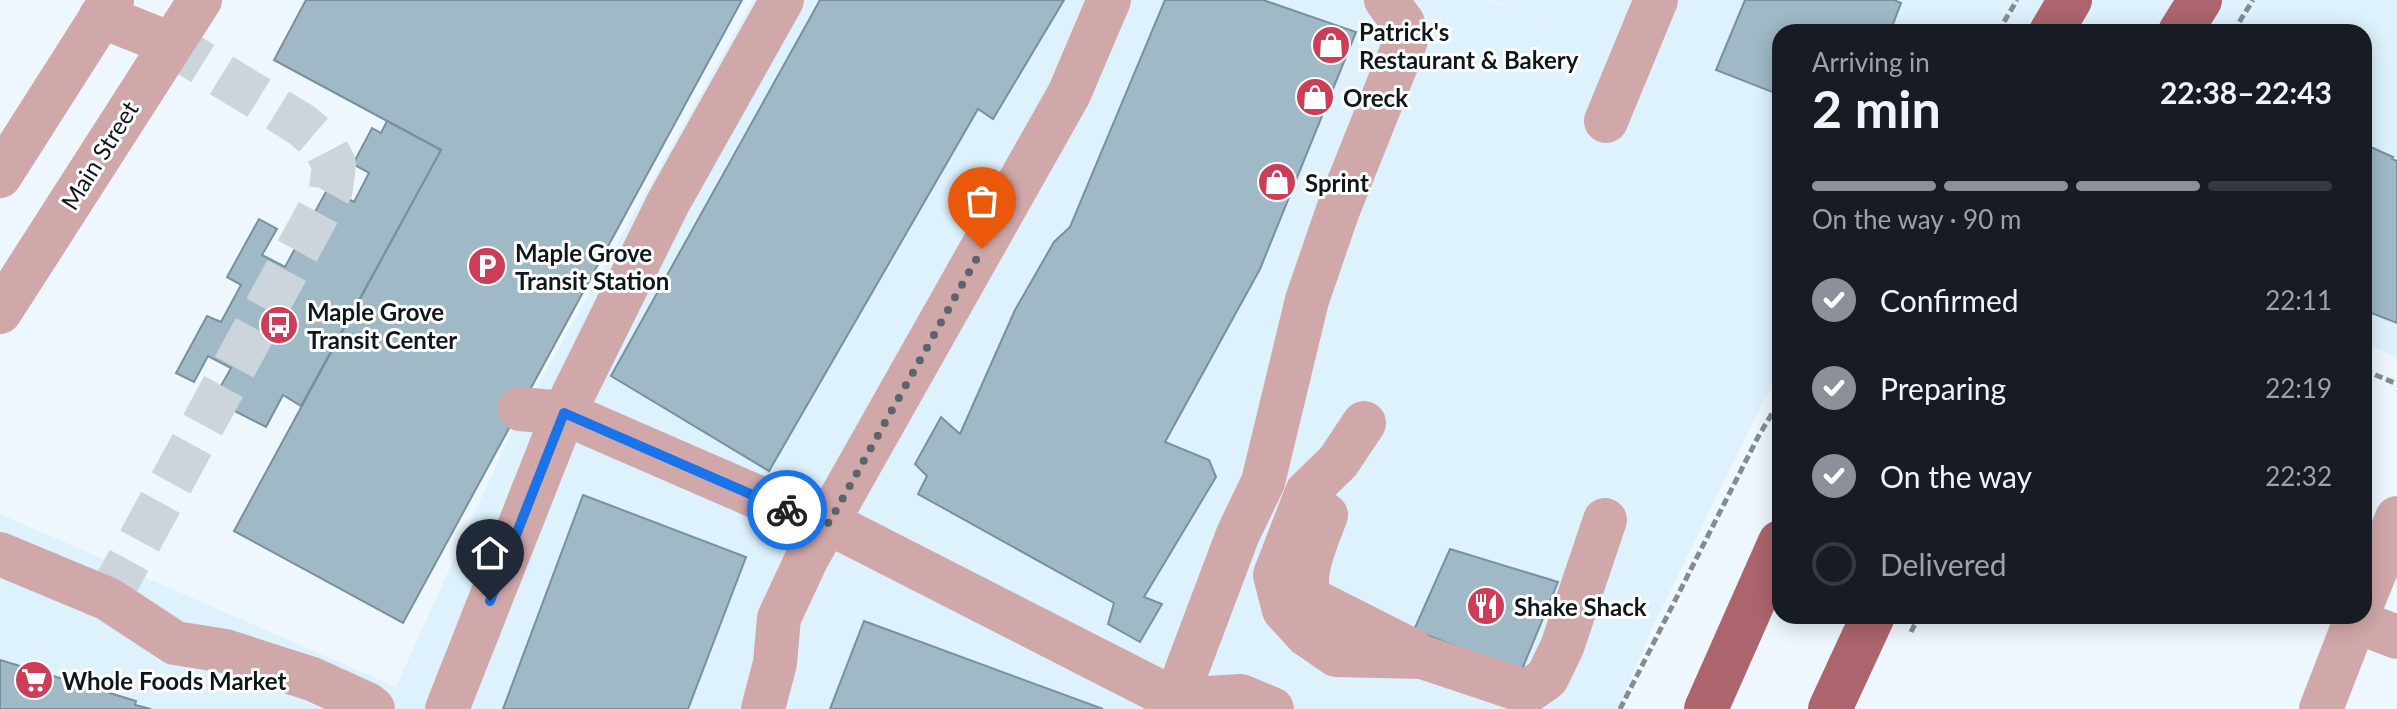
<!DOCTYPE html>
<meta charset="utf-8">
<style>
body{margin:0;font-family:Lato,sans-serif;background:#242831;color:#f1f3f6;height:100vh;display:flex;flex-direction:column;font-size:30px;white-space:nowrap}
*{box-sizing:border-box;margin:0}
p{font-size:26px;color:#9ea1a6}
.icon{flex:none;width:44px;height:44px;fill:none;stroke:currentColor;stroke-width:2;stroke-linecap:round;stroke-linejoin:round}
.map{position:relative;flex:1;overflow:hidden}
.details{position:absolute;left:1772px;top:24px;width:600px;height:600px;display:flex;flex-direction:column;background:#171b24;border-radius:24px;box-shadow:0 4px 20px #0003}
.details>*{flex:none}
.pin{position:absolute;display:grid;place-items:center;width:68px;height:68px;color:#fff;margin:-82px -34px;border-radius:50% 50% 50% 0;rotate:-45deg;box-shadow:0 0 8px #0007}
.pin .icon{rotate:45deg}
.courier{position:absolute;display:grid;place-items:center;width:80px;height:80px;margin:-40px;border:6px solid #1a73e8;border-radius:50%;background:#fff;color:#222;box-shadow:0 2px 10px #0007}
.summary em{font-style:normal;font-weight:700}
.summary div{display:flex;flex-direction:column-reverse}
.summary{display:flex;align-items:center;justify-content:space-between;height:136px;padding:0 40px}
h1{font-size:52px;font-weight:700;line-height:60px}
.bar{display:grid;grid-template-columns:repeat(4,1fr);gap:12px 8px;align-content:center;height:96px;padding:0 40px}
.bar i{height:10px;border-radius:6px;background:#363941}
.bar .selected{background:#8c9099}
.bar p{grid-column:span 4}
ol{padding:0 40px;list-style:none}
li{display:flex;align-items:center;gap:24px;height:88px}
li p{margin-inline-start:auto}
li .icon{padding:8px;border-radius:50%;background:#8c9099;color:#fff;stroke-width:4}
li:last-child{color:#9ea1a6}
li i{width:44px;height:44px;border:4px solid #363941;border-radius:50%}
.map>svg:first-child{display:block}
.built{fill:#ddf2fd}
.building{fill:#9fb9c7;stroke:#78919e;stroke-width:2}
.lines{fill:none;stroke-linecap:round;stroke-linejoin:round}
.minor-tunnel{stroke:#ccd5db;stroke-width:44;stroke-dasharray:44 22;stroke-linecap:butt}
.path{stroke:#828c91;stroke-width:5;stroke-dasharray:8 4;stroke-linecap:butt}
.minor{stroke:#d1a8aa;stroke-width:44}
.major{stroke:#ac656c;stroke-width:44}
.done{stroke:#5c656b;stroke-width:8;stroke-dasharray:0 14.4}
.route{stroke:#1a73e8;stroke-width:10}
.labels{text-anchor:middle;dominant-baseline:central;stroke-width:6;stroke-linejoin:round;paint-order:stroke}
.poi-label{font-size:24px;font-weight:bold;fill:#0e171c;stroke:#fff;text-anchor:start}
.street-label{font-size:24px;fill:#0e171c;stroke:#fff}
</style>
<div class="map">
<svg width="2397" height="709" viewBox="0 0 2397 709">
<rect width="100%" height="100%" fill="#edf7fd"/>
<polygon class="built" points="753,0 1488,0 1592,42 1491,0 2397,0 2397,357 2364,343 2364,32 1780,32 1780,375 1762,404 1654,624 1618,709 0,709 0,514 396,687 508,439"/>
<g class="building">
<polygon points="306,0 742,0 403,623 234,531 441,150 274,60"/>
<polygon points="820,0 1064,0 993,119 978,109 769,471 611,376"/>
<polygon points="1165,0 1263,0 1356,32 1260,269 1165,442 1209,460 1216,477 1144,597 1162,604 1140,642 1108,624 1114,603 918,494 927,476 915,464 941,417 960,434 1015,310 1054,242 1070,227"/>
<polygon points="1745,0 1894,0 1901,3 1890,32 1780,32 1780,95 1716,70"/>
<polygon points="387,121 441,150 301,406 283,395 266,427 213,400 231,368 208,356 194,382 176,373 207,316 221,322 241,285 227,277 259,219 277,229 262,255 285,267 328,188 354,202 369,173 353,164 372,128 381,133"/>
<polygon points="2364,144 2393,157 2392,159 2397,161 2397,323 2364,310"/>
<polygon points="583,495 746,557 688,709 503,709"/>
<polygon points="1450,549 1558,582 1521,672 1414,630"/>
<polygon points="864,621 1103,709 830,709"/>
<polygon points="0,660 136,701 135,705 151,709 0,709"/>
</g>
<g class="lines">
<polyline class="minor-tunnel" points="108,599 331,189 334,164 323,143 302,125 171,44"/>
<g class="path">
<polyline points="1998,32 2017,0"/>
<polyline points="2233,32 2253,0"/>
<polyline points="2364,370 2397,384"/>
<polyline points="1911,632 1919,616"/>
<polyline points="1620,709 1758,437 1780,400"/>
</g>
<g class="minor">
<polyline points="101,16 171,44"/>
<polyline points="1606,121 1656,0"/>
<polyline points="0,176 112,0"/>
<polyline points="0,312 200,0"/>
<polyline points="520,409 564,413 794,513 829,523 1176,700 1185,709"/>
<polyline points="1364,423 1338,462 1307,492 1275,575 1284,610 1307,635 1336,655 1422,657 1527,692 1547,678 1562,647 1605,520"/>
<path d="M1326 515C1317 540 1300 574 1310 599L1413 651"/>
<polyline points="0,554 108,599 175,643 225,651 312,679 367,704 373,709"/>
<polyline points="2364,599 2397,518"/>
<polyline points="2355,621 2397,637"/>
<polyline points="1176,700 1241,696 1272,709"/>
<polyline points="447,709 564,413 668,203 782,0"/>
<polyline points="763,709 775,663 779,618 807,558 1069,94 1109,0"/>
<polyline points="1172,709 1238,534 1263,482 1307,300 1338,210 1406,40 1403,23 1386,0"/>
<polyline points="2321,709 2357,616"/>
</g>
<g class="major">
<polyline points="2051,32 2070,0"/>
<polyline points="2180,32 2200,0"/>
<polyline points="1706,709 1780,542"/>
<polyline points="1830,709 1873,616"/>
</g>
</g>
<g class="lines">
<polyline class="done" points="787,510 829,523 982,249"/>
<polyline class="route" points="490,601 564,413 787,510"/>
</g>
<defs>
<g id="shop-disc" transform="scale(2)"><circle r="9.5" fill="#cd3d57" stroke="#fff"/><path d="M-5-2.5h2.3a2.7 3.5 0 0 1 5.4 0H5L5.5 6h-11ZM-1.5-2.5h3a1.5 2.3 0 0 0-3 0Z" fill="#fff"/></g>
<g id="parking-disc" transform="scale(2)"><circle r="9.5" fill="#cd3d57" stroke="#fff"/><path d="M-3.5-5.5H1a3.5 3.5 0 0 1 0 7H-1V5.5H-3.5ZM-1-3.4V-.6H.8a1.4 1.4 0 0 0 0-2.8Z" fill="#fff"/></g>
<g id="bus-disc" transform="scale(2)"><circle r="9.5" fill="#cd3d57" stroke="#fff"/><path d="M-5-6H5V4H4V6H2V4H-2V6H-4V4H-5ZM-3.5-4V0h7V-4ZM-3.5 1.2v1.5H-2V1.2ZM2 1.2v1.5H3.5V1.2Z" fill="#fff"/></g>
<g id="restaurant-disc" transform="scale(2)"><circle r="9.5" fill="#cd3d57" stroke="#fff"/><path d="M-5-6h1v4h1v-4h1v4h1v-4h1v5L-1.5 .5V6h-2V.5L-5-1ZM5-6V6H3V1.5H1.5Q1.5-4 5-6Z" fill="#fff"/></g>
<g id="supermarket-disc" transform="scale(2)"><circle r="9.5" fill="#cd3d57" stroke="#fff"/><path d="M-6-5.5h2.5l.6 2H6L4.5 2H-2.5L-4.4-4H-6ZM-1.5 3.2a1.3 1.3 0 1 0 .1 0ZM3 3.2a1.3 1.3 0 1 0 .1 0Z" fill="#fff"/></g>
</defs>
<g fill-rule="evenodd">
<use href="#shop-disc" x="1331" y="45"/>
<use href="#shop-disc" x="1315" y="97"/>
<use href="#shop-disc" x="1277" y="182"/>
<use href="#parking-disc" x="487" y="266"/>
<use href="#bus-disc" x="279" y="325"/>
<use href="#restaurant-disc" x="1486" y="606"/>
<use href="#supermarket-disc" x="34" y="680"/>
</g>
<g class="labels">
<g class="poi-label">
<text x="1359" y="31">Patrick's<tspan x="1359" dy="28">Restaurant &amp; Bakery</tspan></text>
<text x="1343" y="97">Oreck</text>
<text x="1305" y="182">Sprint</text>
<text x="515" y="252">Maple Grove<tspan x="515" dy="28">Transit Station</tspan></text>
<text x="307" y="311">Maple Grove<tspan x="307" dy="28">Transit Center</tspan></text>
<text x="1514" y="606">Shake Shack</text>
<text x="62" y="680">Whole Foods Market</text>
</g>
<g class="street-label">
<text transform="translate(99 155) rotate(-58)">Main Street</text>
</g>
</g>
</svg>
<div class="pin" style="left:982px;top:249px;background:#ea580c"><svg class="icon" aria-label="bag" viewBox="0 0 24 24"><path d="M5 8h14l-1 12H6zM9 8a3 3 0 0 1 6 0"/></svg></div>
<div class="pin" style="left:490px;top:601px;background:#1f2937"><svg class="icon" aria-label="home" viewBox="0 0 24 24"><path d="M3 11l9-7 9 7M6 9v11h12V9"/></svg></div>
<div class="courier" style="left:787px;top:510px"><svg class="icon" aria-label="bike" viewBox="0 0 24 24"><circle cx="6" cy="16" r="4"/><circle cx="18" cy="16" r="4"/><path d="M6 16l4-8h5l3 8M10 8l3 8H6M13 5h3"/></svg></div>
<section class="details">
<div class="summary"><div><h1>2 min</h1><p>Arriving in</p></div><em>22:38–22:43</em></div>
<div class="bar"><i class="selected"></i><i class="selected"></i><i class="selected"></i><i></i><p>On the way · 90 m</p></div>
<ol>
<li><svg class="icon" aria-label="check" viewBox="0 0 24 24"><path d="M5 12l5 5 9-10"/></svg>Confirmed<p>22:11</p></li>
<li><svg class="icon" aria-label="check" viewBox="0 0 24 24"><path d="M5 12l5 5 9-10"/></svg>Preparing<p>22:19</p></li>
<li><svg class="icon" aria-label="check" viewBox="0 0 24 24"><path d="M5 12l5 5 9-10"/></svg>On the way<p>22:32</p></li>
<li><i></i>Delivered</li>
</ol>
</section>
</div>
